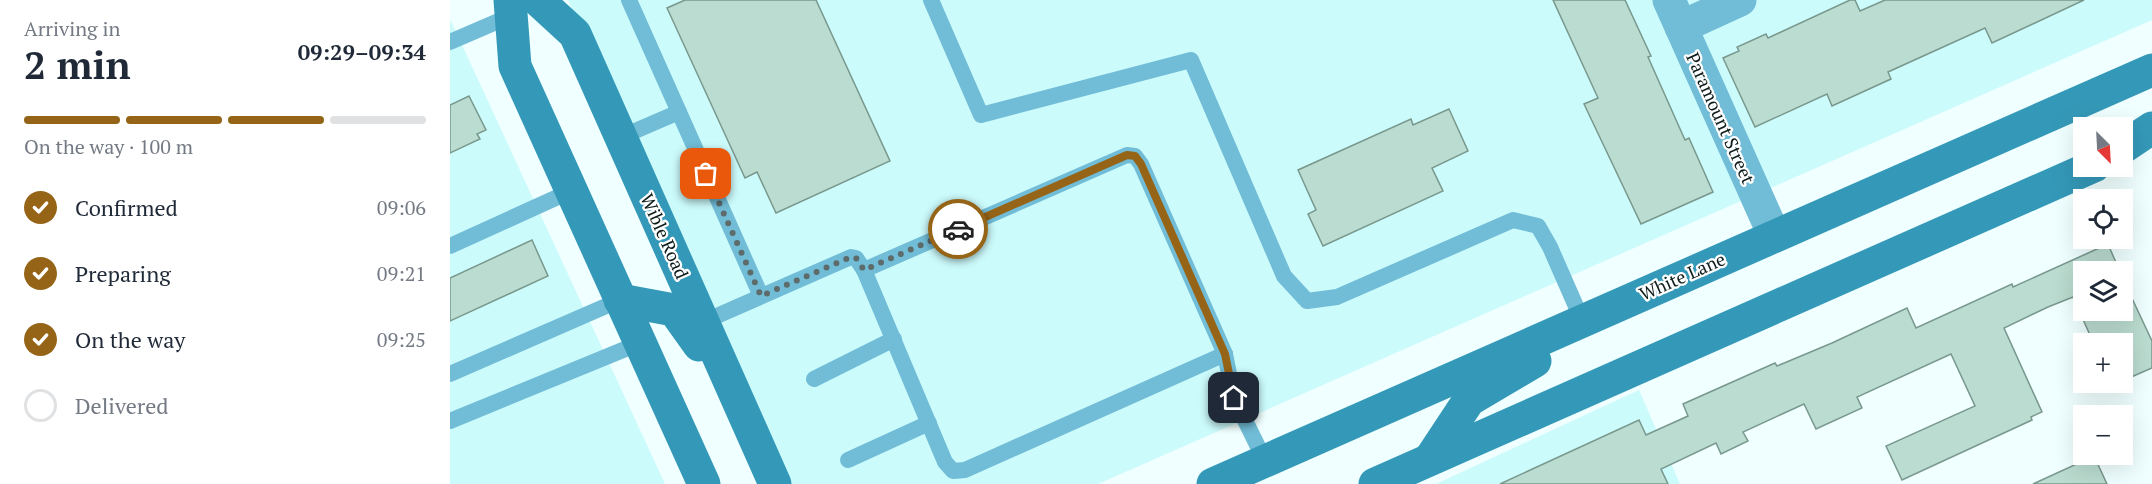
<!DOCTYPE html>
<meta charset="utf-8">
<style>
body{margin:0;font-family:"PT Serif",serif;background:#f2f2f3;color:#1f2937;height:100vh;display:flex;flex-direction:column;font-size:22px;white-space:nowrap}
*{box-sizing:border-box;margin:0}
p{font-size:20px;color:#747a83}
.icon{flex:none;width:33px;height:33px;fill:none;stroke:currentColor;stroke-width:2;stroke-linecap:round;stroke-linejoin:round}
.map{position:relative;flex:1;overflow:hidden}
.panel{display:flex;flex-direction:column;background:#fff;width:450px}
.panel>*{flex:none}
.needle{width:39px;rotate:156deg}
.fabs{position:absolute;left:1623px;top:117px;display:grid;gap:12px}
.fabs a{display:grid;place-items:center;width:60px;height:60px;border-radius:0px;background:#fff;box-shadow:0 6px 24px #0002;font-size:30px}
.pin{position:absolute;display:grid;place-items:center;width:51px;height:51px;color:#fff;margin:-26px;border-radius:12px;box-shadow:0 3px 9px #0006}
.courier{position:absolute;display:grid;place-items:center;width:60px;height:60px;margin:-30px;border:4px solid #966417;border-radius:50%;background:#fff;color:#222;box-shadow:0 2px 8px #0007}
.headline em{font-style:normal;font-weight:600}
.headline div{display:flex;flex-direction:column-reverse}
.headline{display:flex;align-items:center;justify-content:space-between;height:102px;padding:0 24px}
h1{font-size:39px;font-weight:600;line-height:45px}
.bar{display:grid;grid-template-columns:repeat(4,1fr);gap:9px 6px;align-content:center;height:72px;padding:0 24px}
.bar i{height:8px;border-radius:4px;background:#e0e1e3}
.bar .on{background:#966417}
.bar p{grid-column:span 4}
ol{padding:0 24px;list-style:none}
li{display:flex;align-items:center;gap:18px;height:66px}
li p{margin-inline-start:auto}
li .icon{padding:6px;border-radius:50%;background:#966417;color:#fff;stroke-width:4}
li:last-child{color:#747a83}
li i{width:33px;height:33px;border:3px solid #e0e1e3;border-radius:50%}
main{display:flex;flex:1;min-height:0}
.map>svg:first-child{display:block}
.built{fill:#ccfbfc}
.building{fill:#bbdcd0;stroke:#79988d;stroke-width:1.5}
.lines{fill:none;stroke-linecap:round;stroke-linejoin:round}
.lane{stroke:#71bcd6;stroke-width:16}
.street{stroke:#71bcd6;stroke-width:33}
.secondary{stroke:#3499b8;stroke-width:33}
.done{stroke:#5d6b6b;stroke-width:6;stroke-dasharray:0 10.8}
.route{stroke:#966417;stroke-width:8}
.labels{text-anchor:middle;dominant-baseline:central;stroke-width:4.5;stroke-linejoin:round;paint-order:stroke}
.street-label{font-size:18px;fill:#0e1c1c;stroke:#fff}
</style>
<main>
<section class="panel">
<div class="headline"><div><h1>2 min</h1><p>Arriving in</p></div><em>09:29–09:34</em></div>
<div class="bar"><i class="on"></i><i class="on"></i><i class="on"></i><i></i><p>On the way · 100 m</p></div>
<ol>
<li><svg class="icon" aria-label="check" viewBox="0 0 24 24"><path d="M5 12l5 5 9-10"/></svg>Confirmed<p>09:06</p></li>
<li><svg class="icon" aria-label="check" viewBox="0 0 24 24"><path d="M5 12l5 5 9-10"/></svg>Preparing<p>09:21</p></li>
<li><svg class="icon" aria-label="check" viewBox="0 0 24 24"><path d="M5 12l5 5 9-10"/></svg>On the way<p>09:25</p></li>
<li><i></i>Delivered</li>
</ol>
</section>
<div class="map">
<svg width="1702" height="484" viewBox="0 0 1702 484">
<rect width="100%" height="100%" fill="#f0ffff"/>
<g class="built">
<polygon points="118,0 1702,0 1702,20 648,484 329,484"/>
<polygon points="0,19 215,484 0,484"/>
<polygon points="1189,390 1230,484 986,484"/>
</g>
<g class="building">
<polygon points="235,0 366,0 440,161 326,213 307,172 295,178 217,8"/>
<polygon points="1103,0 1175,0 1201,56 1198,57 1235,140 1239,138 1263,192 1191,224 1134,104 1148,98"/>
<polygon points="1400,0 1405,0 1410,11 1435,0 1634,0 1542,43 1535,28 1438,72 1441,79 1382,106 1377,94 1305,127 1273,58 1289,51 1287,47 1316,34 1318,38"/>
<polygon points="19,96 36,130 27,134 30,139 0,153 0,105"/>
<polygon points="999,109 1018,151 982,168 993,191 873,246 858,214 866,210 848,170 961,119 963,125"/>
<polygon points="82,240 98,276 0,321 0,278"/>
<polygon points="1658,244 1670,272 1634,272 1634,310 1672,310 1672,277 1702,341 1702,368 1672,381 1672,344 1644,344 1623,297 1598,307 1554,328 1592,412 1581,417 1582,420 1452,480 1436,446 1525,406 1501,354 1407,397 1412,408 1366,429 1354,404 1293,432 1298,441 1271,454 1266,443 1211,469 1218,484 1050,484 1189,420 1196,435 1238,416 1233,404 1325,363 1327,366 1382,343 1457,308 1466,328 1562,284 1563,287"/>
<polygon points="1644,456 1657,484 1583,484"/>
</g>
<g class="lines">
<g class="lane">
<polyline points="179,0 311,296"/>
<polyline points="481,0 531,115 741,60 834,276 857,301 887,297 1063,220 1088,226 1100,247 1132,320"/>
<polyline points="0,42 60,16"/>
<polyline points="171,137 229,112"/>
<polyline points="0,246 121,191"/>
<polyline points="414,270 495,462 503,471 515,470 775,354"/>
<polyline points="253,322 401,257 406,258 414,270 677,155 685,156 691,164 775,354 784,398 815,461"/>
<polyline points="0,374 170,300"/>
<polyline points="364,379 444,339"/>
<polyline points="0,421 190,343"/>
<polyline points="398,460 479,423"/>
</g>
<g class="street">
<polyline points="1219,0 1324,235"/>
<polyline points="1231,27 1290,0"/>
</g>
<g class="secondary">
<polyline points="60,0 65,66 254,484"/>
<polyline points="88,0 125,34 325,484"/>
<polyline points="1672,148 1702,128"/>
<polyline points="170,300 224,310 249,345"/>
<polyline points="980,459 1019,400 1085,361"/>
<polyline points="763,484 1702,70"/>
<polyline points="925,484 1644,166"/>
</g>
</g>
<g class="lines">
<polyline class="done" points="256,174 311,296 401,257 406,258 414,270 508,229"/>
<polyline class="route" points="508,229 677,155 685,156 691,164 775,354 784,398"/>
</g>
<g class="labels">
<g class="street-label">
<text transform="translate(1271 118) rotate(66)">Paramount Street</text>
<text transform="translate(215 236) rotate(66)">Wible Road</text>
<text transform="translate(1232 276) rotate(-24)">White Lane</text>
</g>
</g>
</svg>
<div class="fabs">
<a><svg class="needle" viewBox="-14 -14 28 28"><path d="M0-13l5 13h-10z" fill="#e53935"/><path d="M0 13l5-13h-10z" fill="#747a83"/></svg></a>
<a><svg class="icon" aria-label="locate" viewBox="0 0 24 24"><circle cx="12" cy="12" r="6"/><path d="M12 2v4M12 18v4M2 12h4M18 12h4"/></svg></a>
<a><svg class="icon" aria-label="layers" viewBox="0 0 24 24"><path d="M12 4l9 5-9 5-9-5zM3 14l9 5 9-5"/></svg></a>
<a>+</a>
<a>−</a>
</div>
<div class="pin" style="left:256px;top:174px;background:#ea580c"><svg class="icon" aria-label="bag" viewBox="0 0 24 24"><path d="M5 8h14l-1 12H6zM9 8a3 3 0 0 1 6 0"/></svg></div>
<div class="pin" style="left:784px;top:398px;background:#1f2937"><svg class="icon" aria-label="home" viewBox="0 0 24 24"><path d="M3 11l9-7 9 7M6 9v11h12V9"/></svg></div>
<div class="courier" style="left:508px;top:229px"><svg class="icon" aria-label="car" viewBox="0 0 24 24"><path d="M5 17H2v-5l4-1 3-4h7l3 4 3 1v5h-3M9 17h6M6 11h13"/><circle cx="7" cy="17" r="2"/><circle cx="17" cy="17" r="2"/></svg></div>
</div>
</main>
